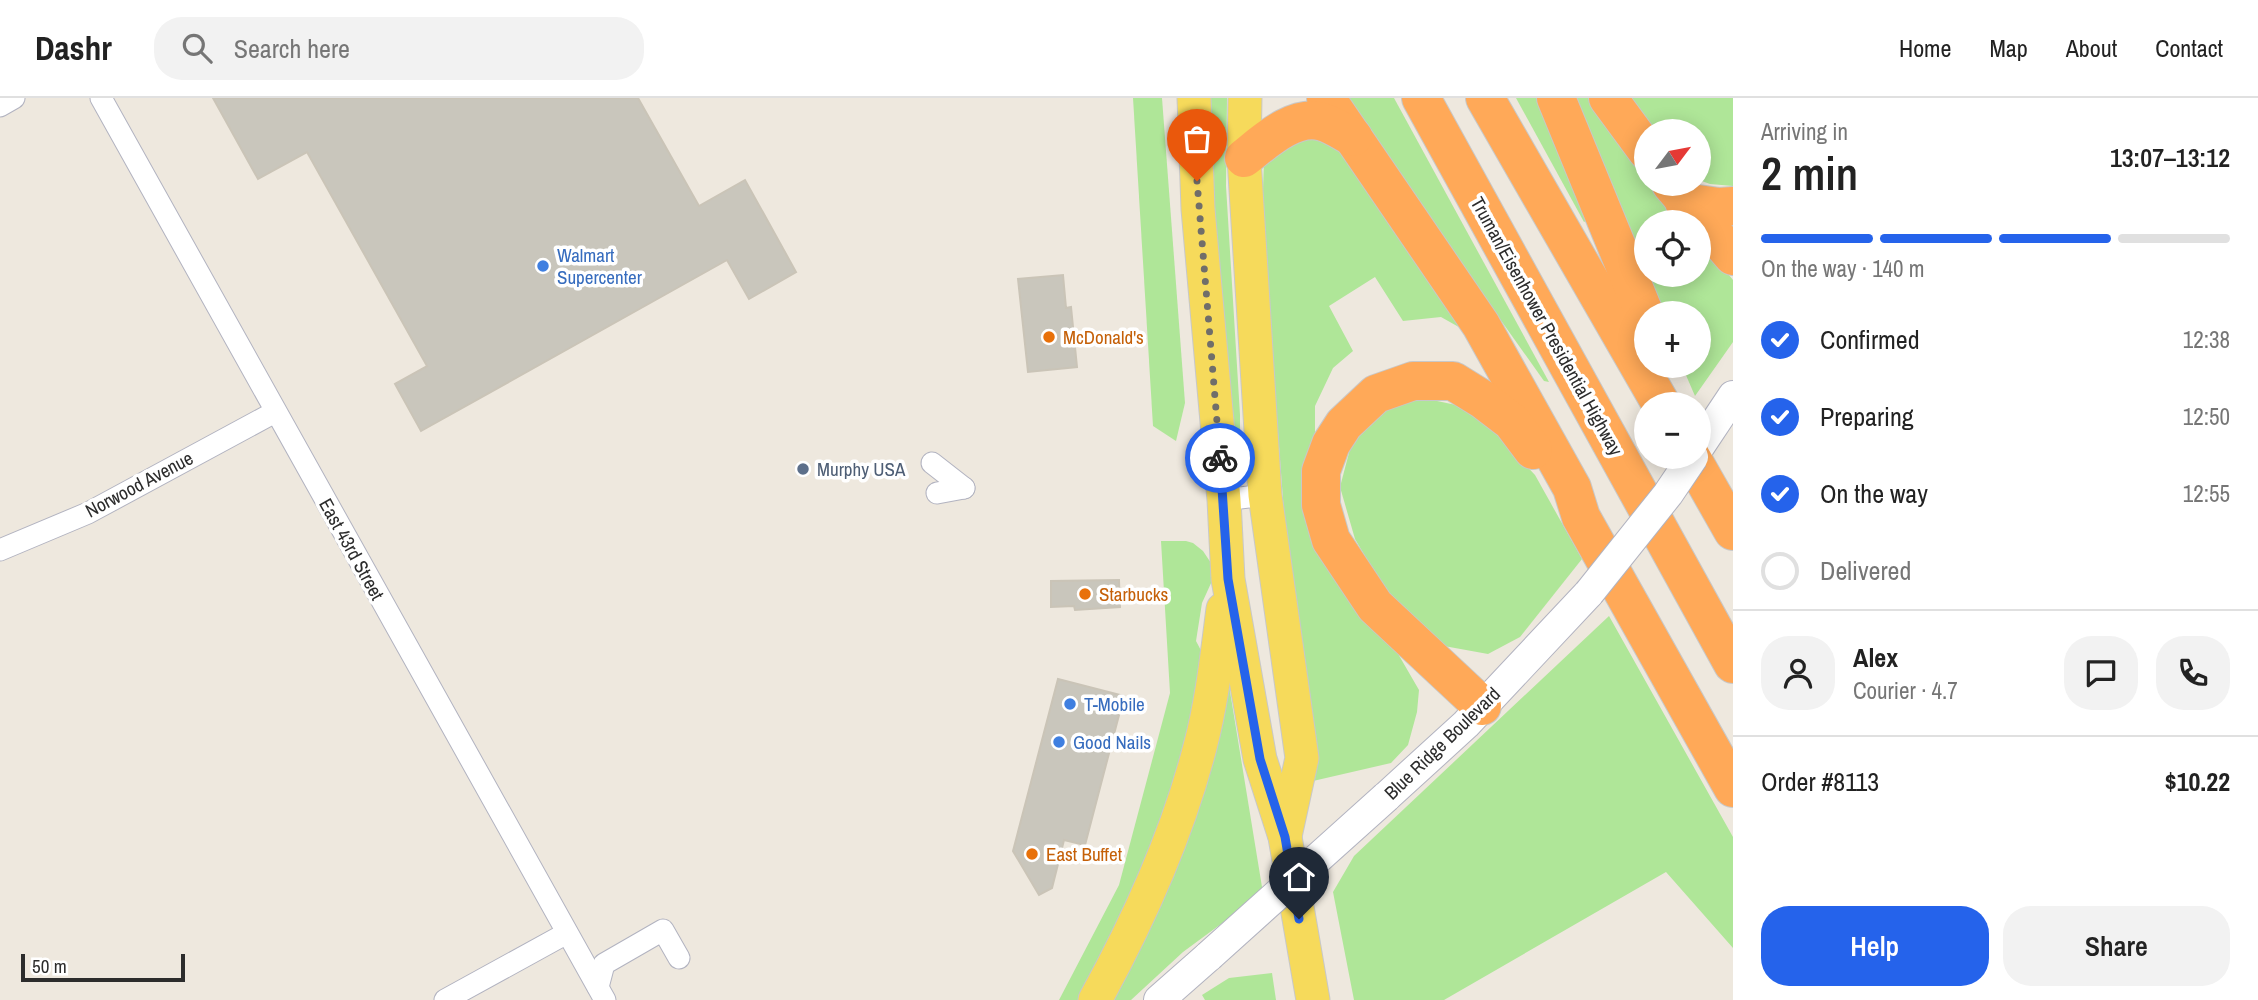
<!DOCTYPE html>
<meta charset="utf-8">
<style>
body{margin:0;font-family:"Archivo Narrow",sans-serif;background:#f2f2f2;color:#222;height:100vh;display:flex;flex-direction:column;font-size:26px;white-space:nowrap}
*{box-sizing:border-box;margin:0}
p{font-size:23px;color:#767676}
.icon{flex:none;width:38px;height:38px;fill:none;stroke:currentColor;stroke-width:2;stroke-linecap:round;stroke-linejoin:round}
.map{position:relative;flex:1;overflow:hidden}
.side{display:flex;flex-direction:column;background:#fff;width:525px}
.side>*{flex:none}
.needle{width:46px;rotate:58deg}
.controls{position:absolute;left:1634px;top:21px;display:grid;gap:14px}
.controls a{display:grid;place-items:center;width:77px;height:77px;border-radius:50%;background:#fff;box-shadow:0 4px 18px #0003;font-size:35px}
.scale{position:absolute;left:21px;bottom:18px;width:164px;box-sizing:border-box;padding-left:7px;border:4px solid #2c2c2c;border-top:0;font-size:19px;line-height:24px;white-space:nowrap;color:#2c2c2c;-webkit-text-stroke:5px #fff;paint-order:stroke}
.pin{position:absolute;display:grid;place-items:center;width:60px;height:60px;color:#fff;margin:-72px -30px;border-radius:50% 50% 50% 0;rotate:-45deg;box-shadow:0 0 7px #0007}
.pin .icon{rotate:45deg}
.courier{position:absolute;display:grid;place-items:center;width:70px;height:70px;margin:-35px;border:5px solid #2563eb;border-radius:50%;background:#fff;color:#222;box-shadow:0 2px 9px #0007}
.overview em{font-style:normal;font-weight:600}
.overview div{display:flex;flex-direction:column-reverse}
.overview{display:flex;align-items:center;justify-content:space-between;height:119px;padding:0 28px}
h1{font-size:46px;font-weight:600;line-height:52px}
.bar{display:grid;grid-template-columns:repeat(4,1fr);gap:10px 7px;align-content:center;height:84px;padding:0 28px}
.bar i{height:9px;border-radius:5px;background:#e0e0e0}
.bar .current{background:#2563eb}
.bar p{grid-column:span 4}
.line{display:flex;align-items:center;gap:18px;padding:0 28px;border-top:2px solid #e0e0e0}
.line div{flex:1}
.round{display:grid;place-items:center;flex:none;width:74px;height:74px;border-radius:28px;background:#f2f2f2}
ol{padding:0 28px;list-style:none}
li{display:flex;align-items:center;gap:21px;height:77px}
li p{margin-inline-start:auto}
li .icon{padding:7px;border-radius:50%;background:#2563eb;color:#fff;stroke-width:4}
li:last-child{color:#767676}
li i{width:38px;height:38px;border:4px solid #e0e0e0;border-radius:50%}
.cta{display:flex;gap:14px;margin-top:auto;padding:14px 28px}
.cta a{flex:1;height:80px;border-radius:28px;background:#2563eb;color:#fff;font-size:28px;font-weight:600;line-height:80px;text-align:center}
.cta a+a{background:#f2f2f2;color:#222}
header{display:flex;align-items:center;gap:42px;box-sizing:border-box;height:98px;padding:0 35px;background:#fff;border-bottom:2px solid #e0e0e0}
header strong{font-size:33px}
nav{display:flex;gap:38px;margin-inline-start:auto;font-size:24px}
.search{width:490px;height:63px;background:#f2f2f2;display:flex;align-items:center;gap:18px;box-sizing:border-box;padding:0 24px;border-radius:28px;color:#767676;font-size:26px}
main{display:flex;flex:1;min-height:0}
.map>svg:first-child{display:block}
.green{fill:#afe698}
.building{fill:#c9c6bc;stroke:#cac4b7;stroke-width:2}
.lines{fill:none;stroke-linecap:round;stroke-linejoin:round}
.street-casing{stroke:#b2b3c0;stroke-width:23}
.secondary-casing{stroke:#b2b3c0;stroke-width:32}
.primary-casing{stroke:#c8c8c8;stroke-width:35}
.highway-casing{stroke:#c8c8c8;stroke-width:40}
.street{stroke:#fff;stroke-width:21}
.secondary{stroke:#fff;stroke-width:30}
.primary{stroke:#f6da5b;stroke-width:33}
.highway{stroke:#ffa958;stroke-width:38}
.secondary-bridge-casing{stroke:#b2b3c0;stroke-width:32;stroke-linecap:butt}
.secondary-bridge{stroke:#fff;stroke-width:30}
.done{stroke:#706e6a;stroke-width:7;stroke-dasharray:0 12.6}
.route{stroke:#2563eb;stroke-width:9}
.shop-dot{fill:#3f7fe0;stroke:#fff;stroke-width:2.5}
.food-dot{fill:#e8710a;stroke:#fff;stroke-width:2.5}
.service-dot{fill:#5c6f8a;stroke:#fff;stroke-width:2.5}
.labels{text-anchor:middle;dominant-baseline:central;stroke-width:7;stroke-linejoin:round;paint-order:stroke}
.shop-label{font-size:19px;fill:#366cbe;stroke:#fff;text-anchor:start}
.street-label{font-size:19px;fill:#2c2c2c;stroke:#fff}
.food-label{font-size:19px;fill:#c56008;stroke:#fff;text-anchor:start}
.service-label{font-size:19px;fill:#4e5e75;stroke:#fff;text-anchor:start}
</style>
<header>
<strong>Dashr</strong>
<div class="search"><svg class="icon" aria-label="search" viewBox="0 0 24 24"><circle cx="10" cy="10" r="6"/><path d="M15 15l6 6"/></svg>Search here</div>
<nav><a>Home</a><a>Map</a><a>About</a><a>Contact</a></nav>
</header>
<main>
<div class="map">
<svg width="1733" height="902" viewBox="0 0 1733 902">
<rect width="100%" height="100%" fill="#eee8de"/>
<g class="green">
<polygon points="1133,0 1162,0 1185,305 1176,343 1153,328"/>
<polygon points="1202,0 1227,0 1226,88 1240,317 1240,346 1234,360"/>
<polygon points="1343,0 1394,0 1549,284 1544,283"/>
<polygon points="1516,0 1539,0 1589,121 1584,124"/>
<polygon points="1567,0 1590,0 1617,39 1647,75 1647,86 1655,86 1686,124 1647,124 1647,177 1699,177 1699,140 1733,182 1733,244 1695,298 1682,268 1699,268 1699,215 1659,215"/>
<polygon points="1628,0 1733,0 1733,88 1710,86 1699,82 1699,33 1651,33"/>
<polygon points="1294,36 1336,47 1473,237 1441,219 1403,223 1375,179 1329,208 1353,253 1333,270 1315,308 1315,363 1324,428 1419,592 1417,614 1408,647 1391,665 1313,683 1285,428 1262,122 1264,62"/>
<polygon points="1423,300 1456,307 1487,326 1535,377 1582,461 1520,539 1488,556 1444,548 1386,494 1355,441 1340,389 1350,351 1363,330 1394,304"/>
<polygon points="1161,443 1186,443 1193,445 1203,453 1211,465 1212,483 1202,505 1196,543 1206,562 1160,740 1083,902 1059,902 1119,787 1170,595"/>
<polygon points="1609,518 1733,739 1733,850 1666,774 1444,902 1354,902 1333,794 1354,758"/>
<polygon points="1226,569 1263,795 1183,854 1131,902 1104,902"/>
<polygon points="1272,875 1276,902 1205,902 1202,897 1229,880"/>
</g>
<g class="building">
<polygon points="213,0 638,0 699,108 745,82 796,174 749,201 727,162 421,333 395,286 427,268 307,54 258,81"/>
<polygon points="1063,177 1066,210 1071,209 1077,269 1028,274 1018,181"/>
<polygon points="1119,482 1120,509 1075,512 1074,508 1051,509 1051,483"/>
<polygon points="1058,581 1124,598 1085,747 1064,742 1052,790 1039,797 1013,753"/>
</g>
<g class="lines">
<g class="street-casing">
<g id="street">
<polyline points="101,0 605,902"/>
<polyline points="0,8 14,0"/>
<polyline points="932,365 964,390"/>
<polyline points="937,395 964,390"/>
<polyline points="1224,402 1265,397"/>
<polyline points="0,452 88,415 275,314"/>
<polyline points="598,889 604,866 663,832 679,860"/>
<polyline points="445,902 567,835"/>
</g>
</g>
<g class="secondary-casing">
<g id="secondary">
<polyline points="1699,349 1733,298"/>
<polyline points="1386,699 1466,626 1589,495"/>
<polyline points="1159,902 1209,858"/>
</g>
</g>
<g class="primary-casing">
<g id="primary">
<polyline points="1194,0 1198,111 1224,402 1228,481 1260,661 1285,739 1313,902"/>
<polyline points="1245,0 1244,60 1265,397 1302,660 1285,738"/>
<path d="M1095 902C1139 822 1177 738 1200 649 1212 604 1217 557 1223 511"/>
</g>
</g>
<g class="highway-casing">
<g id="highway">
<polyline points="1326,0 1481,227 1572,390 1581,419 1733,690"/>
<polyline points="1421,0 1733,566"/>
<polyline points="1485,0 1661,306"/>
<polyline points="1556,0 1647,222"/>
<polyline points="1608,0 1647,53"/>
<path d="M1244 60C1264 44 1295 15 1323 24 1333 27 1343 34 1353 39"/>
<polyline points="1671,86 1733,158"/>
<polyline points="1684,104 1719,109 1733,108"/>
<polyline points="1691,359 1733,433"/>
<polyline points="1482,608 1375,508 1331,442 1321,407 1321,373 1331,346 1344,326 1376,296 1413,283 1453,283 1482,301 1512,324 1533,352"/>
</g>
</g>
<use href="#street" class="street"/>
<use href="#secondary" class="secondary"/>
<use href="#primary" class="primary"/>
<use href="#highway" class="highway"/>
<g class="secondary-bridge-casing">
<g id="secondary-bridge">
<polyline points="1589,495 1668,396 1693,359"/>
<polyline points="1209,858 1386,699"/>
</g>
</g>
<use href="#secondary-bridge" class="secondary-bridge"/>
</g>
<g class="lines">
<polyline class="done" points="1197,83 1220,360"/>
<polyline class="route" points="1220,360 1228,481 1260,661 1285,739 1299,821"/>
</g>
<g class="shop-dot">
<circle cx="543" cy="168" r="7"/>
<circle cx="1070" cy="606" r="7"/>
<circle cx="1059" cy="644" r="7"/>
</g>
<g class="food-dot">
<circle cx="1049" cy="239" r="7"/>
<circle cx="1085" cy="496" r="7"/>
<circle cx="1032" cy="756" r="7"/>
</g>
<circle class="service-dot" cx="803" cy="371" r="7"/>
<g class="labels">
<g class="shop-label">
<text x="557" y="157">Walmart<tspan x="557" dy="22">Supercenter</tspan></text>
<text x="1084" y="606">T-Mobile</text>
<text x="1073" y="644">Good Nails</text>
</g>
<g class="street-label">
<text transform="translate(1547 228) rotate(61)">Truman/Eisenhower Presidential Highway</text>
<text transform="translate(139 386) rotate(-28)">Norwood Avenue</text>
<text transform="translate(352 451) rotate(61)">East 43rd Street</text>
<text transform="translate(1442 645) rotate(-44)">Blue Ridge Boulevard</text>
</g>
<g class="food-label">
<text x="1063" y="239">McDonald's</text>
<text x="1099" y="496">Starbucks</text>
<text x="1046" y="756">East Buffet</text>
</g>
<g class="service-label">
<text x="817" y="371">Murphy USA</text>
</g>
</g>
</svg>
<div class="controls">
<a><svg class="needle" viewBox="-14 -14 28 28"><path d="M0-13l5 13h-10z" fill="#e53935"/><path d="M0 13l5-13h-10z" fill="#767676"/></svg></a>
<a><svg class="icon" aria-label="locate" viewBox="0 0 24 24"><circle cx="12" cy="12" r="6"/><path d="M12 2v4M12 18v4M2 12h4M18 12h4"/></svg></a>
<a>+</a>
<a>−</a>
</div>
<div class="scale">50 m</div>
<div class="pin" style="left:1197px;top:83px;background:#ea580c"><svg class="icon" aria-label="bag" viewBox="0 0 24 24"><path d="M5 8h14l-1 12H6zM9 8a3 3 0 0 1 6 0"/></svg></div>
<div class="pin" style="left:1299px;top:821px;background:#1f2937"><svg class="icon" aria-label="home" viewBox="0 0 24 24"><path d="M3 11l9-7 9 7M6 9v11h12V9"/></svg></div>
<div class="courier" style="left:1220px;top:360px"><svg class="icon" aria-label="bike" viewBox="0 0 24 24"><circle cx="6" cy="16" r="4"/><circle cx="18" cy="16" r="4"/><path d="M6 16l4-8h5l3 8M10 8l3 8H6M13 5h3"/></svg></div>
</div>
<section class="side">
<div class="overview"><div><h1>2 min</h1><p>Arriving in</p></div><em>13:07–13:12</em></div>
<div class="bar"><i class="current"></i><i class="current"></i><i class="current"></i><i></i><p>On the way · 140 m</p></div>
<ol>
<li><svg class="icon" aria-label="check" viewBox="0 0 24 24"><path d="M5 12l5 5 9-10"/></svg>Confirmed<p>12:38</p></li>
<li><svg class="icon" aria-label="check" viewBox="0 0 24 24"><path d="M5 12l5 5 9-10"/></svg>Preparing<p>12:50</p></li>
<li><svg class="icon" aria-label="check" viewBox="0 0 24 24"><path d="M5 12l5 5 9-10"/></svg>On the way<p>12:55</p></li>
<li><i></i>Delivered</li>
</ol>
<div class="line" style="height:126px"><a class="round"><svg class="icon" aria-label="person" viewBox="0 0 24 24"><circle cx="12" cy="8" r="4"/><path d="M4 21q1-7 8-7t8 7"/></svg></a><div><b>Alex</b><p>Courier · 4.7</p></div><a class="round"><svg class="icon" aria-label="chat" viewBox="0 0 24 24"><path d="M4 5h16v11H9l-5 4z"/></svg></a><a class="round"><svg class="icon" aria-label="phone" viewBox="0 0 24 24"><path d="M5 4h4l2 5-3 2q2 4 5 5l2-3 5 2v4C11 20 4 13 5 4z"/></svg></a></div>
<div class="line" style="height:91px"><div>Order #8113</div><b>$10.22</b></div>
<div class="cta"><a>Help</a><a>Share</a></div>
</section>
</main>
